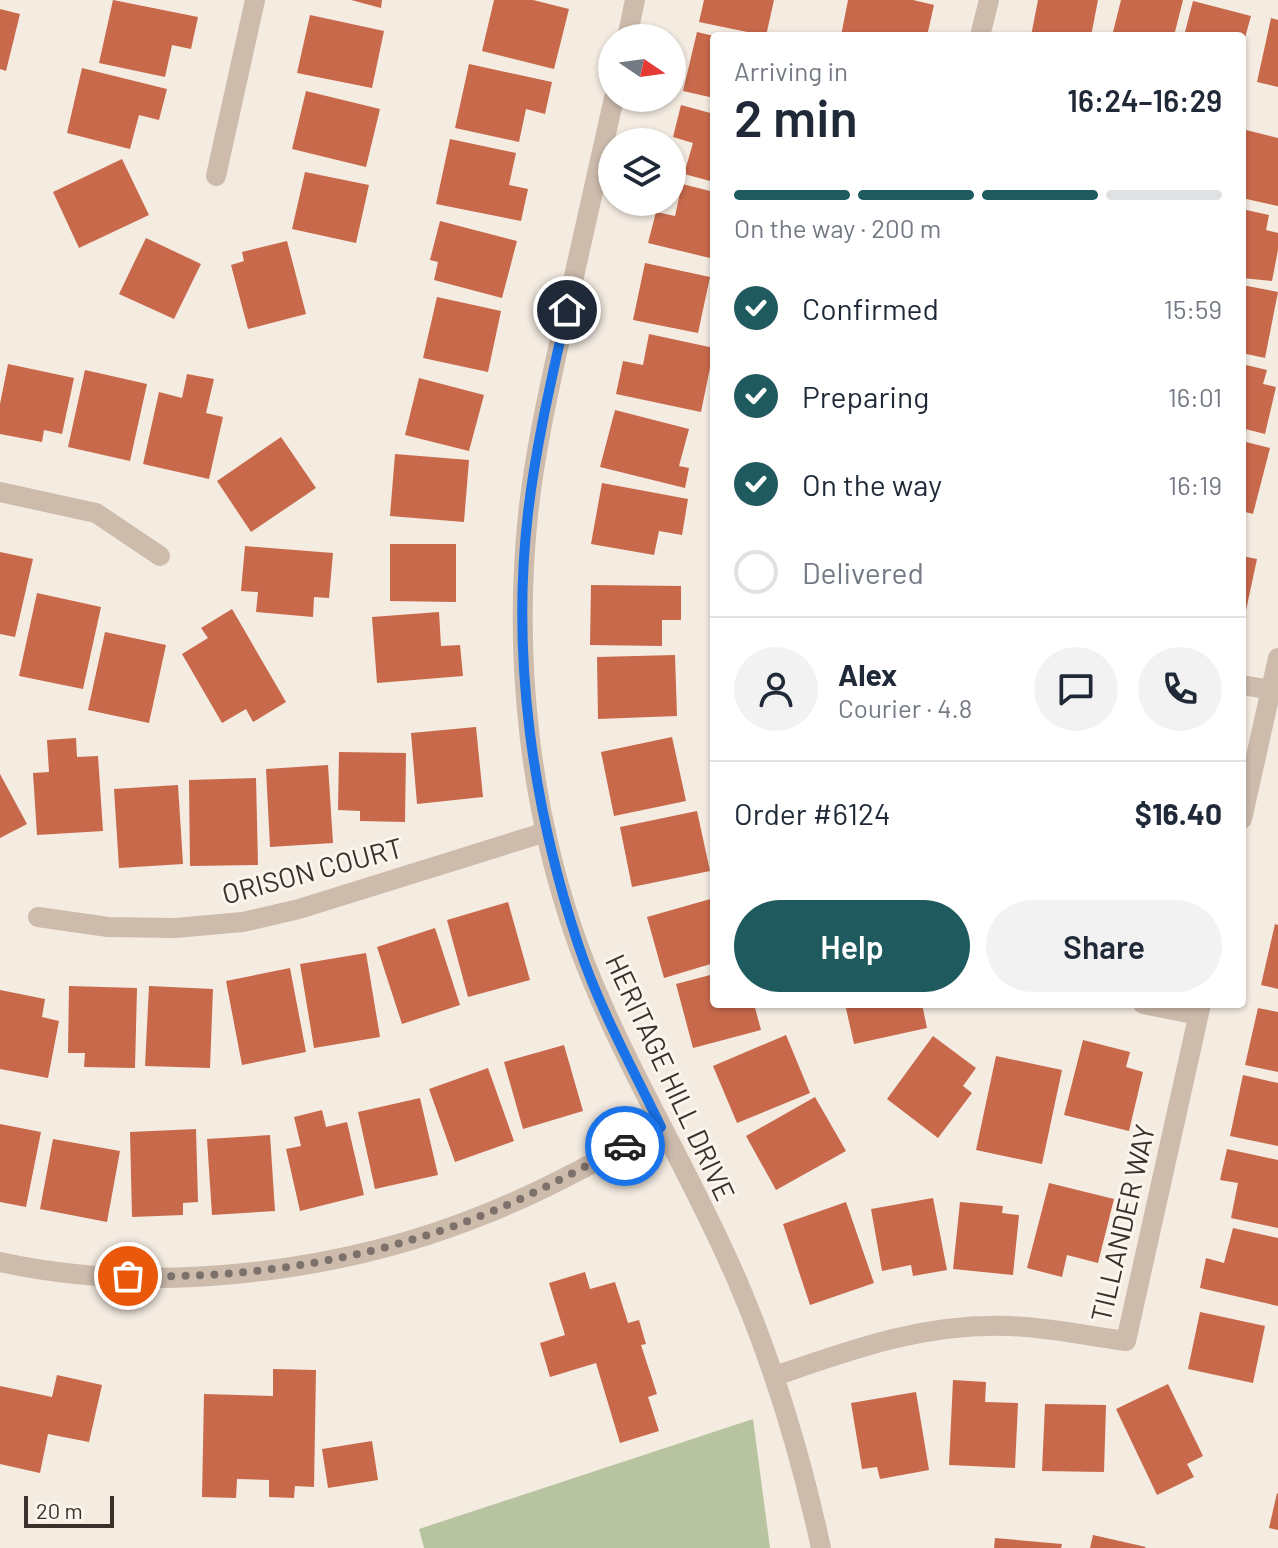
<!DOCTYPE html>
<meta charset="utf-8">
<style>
body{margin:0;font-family:Barlow,sans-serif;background:#f2f2f3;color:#1f2937;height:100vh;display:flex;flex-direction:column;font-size:30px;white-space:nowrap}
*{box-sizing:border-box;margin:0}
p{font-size:26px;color:#747a83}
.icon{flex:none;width:44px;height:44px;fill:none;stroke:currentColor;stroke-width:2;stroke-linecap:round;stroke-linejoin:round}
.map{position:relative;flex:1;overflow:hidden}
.side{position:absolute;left:710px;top:32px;width:536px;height:976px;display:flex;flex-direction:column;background:#fff;border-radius:8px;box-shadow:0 2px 6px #0004}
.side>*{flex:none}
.needle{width:52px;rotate:103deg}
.controls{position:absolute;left:598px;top:24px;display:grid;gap:16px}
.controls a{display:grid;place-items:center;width:88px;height:88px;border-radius:50%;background:#fff;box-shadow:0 2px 6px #0004;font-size:40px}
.scale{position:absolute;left:24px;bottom:20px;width:90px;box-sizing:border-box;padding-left:8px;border:4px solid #3b302b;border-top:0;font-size:22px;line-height:28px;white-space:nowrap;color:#3b302b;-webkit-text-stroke:6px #fbf5ee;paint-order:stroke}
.pin{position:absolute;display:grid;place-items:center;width:68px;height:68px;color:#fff;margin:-34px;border:4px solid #fff;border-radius:50%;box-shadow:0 2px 8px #0007}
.courier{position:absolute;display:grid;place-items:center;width:80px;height:80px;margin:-40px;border:6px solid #1a73e8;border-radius:50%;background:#fff;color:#222;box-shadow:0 2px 10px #0007}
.headline em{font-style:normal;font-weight:600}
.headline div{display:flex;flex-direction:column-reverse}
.headline{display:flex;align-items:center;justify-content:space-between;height:136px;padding:0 24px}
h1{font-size:52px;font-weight:600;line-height:60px}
.bar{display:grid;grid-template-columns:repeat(4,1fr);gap:12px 8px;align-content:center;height:96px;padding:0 24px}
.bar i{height:10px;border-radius:6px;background:#e0e1e3}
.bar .selected{background:#1f5a5e}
.bar p{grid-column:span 4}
.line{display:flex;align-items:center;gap:20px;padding:0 24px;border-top:2px solid #e0e1e3}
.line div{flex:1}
.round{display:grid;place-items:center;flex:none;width:84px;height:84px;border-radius:42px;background:#f2f2f3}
ol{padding:0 24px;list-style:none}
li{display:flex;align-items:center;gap:24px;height:88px}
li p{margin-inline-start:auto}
li .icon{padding:8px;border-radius:50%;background:#1f5a5e;color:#fff;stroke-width:4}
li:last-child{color:#747a83}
li i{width:44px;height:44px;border:4px solid #e0e1e3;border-radius:50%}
.cta{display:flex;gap:16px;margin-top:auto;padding:16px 24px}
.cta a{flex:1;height:92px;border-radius:48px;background:#1f5a5e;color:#fff;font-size:32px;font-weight:600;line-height:92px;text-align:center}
.cta a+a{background:#f2f2f3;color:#1f2937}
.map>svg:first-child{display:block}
.green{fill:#b8c4a0}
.building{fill:#c8694b}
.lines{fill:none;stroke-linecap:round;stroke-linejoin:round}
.minor{stroke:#cdbbac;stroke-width:20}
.tertiary{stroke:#cdbbac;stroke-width:20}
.done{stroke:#7c716b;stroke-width:8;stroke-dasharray:0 14.4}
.route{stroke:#1a73e8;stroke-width:10}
.labels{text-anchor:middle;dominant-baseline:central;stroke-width:6;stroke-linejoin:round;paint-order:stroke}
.street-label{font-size:28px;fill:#3b302b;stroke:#fbf5ee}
</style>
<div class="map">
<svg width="1278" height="1548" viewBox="0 0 1278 1548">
<rect width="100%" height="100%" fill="#f4ebe1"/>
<polygon class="green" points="753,1419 770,1548 424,1548 419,1529"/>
<g class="building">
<polygon points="113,0 198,17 191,49 172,45 165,77 99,63"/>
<polygon points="351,0 382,0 381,8"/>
<polygon points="494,0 533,0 569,9 554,69 482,51"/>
<polygon points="704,0 774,0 766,36 699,22"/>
<polygon points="848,0 913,0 934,5 927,36 841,36"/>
<polygon points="1038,0 1098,0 1091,36 1031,36"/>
<polygon points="1121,0 1183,0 1174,36 1112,36"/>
<polygon points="1193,1 1251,16 1243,45 1242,36 1184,36"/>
<polygon points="0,9 20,14 6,71 0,69"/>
<polygon points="310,15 384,31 372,88 297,73"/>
<polygon points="1271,18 1278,20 1278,87 1257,82"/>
<polygon points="697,32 714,36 714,98 683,91"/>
<polygon points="469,64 552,82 545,114 526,109 519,142 455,128"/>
<polygon points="82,68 167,89 159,120 139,115 130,149 67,133"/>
<polygon points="306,91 380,109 366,167 292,149"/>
<polygon points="681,105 714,114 714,182 684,174 693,143 673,137"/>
<polygon points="1242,129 1278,138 1278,206 1242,198"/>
<polygon points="450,139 516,153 509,185 528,189 521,221 436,204"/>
<polygon points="122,159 149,215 79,248 53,192"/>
<polygon points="305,172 369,185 356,243 292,229"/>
<polygon points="682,184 714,192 714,259 648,243 656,212 675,216"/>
<polygon points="1242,209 1269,215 1266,230 1278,233 1278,250 1272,281 1242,278"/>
<polygon points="440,221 517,241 502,298 434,280 438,262 430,260"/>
<polygon points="146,238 201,264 174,319 119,294"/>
<polygon points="287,241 306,314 248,329 231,265 244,261 242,252"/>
<polygon points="645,263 710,277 698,333 633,320"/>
<polygon points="1242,285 1278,292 1265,358 1242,353"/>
<polygon points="437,297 501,311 488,372 423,358"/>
<polygon points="649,334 714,348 701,412 616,394 623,361 643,365"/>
<polygon points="8,364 74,378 62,434 44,430 42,442 0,434 0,404"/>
<polygon points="1242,364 1267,370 1263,384 1276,387 1265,434 1245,429 1242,435"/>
<polygon points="85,370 147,384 130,461 68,447"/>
<polygon points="187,374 214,379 206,413 223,417 209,479 143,464 159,392 182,398"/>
<polygon points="419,378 484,395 469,451 405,435"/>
<polygon points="615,410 689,429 679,466 689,468 685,488 600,467"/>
<polygon points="281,437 316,488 251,532 217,481"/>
<polygon points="1242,441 1270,448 1253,514 1242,511"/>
<polygon points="395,454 469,460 464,522 390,516"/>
<polygon points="602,483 688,499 682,535 659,531 654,555 591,544"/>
<polygon points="390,544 456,544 456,602 390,601"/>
<polygon points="245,546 333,553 329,598 314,597 313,617 256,612 258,592 241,591"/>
<polygon points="0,552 33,559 15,637 0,634"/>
<polygon points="1242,556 1257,559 1245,615 1242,615"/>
<polygon points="591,585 681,586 681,620 662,620 662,646 590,645"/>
<polygon points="37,593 101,607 83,689 19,676"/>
<polygon points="232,609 286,702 253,722 246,709 222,723 182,654 208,638 201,628"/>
<polygon points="439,612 441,646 460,645 463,676 377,683 372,617"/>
<polygon points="105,632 166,645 149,723 88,710"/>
<polygon points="675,655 677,716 598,719 597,657"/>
<polygon points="476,727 483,797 417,804 411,733"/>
<polygon points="672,737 686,801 614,816 601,752"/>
<polygon points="76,738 77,757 98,756 103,831 37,835 33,773 49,772 47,740"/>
<polygon points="339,752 406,753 405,822 360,821 360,811 338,810"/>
<polygon points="328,765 333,843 270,847 266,769"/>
<polygon points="0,774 27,824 0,838"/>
<polygon points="256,778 258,865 190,866 189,780"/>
<polygon points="178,785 183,864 119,868 114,789"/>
<polygon points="697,811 710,871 632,887 620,827"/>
<polygon points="714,898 714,963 664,978 647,917"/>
<polygon points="508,902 530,980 468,997 447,920"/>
<polygon points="1275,924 1278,925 1278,989 1261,985"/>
<polygon points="435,928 460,1005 402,1024 377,947"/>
<polygon points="366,953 380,1037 314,1048 300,964"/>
<polygon points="290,968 306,1052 242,1065 226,981"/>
<polygon points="714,974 714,1004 754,1004 761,1030 693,1048 676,984"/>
<polygon points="69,986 137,988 135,1068 84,1067 85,1053 68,1053"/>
<polygon points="149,986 213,989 210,1068 145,1066"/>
<polygon points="0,990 45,999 42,1017 59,1021 48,1078 0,1069"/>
<polygon points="845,1004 922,1004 927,1028 854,1044"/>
<polygon points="1258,1008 1278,1012 1278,1072 1245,1065"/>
<polygon points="786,1035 810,1093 737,1123 713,1066"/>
<polygon points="933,1036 976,1068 963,1086 972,1093 938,1138 887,1099"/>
<polygon points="1083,1040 1130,1052 1126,1067 1143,1072 1129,1131 1064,1115"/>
<polygon points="564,1045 583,1111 523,1129 504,1062"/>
<polygon points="996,1056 1062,1070 1042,1164 976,1150"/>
<polygon points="488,1068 514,1141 455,1162 429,1089"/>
<polygon points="1243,1075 1278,1083 1278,1146 1230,1136"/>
<polygon points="815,1097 846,1151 776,1190 746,1136"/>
<polygon points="420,1098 438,1175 375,1189 358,1112"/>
<polygon points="322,1110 326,1127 347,1122 364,1195 300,1211 286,1149 301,1146 294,1117"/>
<polygon points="0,1124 41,1132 26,1207 0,1202"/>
<polygon points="196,1129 198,1202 183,1203 183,1215 132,1217 130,1132"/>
<polygon points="270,1135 275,1211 212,1215 207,1139"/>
<polygon points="53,1139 120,1151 107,1222 40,1209"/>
<polygon points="1227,1149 1278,1160 1278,1228 1231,1218 1238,1183 1220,1180"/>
<polygon points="1049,1183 1114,1199 1098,1263 1067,1255 1062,1277 1027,1268"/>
<polygon points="933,1198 947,1270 913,1276 911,1265 882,1271 871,1209"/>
<polygon points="846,1202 874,1283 810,1305 783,1224"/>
<polygon points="960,1202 1003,1206 1002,1213 1019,1215 1013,1275 953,1269"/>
<polygon points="1233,1228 1278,1238 1278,1306 1200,1288 1206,1258 1224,1263"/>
<polygon points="585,1272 590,1289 615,1282 628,1323 639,1320 646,1344 641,1345 657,1394 648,1397 659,1431 620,1443 596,1363 550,1377 540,1343 565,1335 549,1283"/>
<polygon points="1200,1312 1265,1326 1253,1383 1188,1369"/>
<polygon points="273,1369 316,1370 314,1487 295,1486 294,1498 269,1497 269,1480 237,1479 236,1498 202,1497 204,1394 273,1396"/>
<polygon points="57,1375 102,1385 89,1442 48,1434 40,1473 0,1464 0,1386 52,1397"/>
<polygon points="953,1380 986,1382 985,1402 1018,1403 1015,1468 949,1465"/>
<polygon points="1168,1384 1203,1456 1187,1464 1194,1477 1157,1495 1116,1409"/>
<polygon points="916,1392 929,1470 880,1479 877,1467 862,1469 851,1403"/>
<polygon points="1045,1404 1106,1405 1104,1472 1042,1471"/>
<polygon points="372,1441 378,1480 328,1488 322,1449"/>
<polygon points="1277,1493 1278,1494 1278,1530 1269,1528"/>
<polygon points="1093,1535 1146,1547 1145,1548 1090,1548"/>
<polygon points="995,1538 1062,1544 1061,1548 994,1548"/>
</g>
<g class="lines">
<g class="minor">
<polyline points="980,36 989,0"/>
<polyline points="216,176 255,0"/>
<polyline points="0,492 96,513 160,556"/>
<polyline points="1242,685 1271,690"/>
<polyline points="1242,819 1278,658"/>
<polyline points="38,917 108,927 175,928 243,922 299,909 546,832"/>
<polyline points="1143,1004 1198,1015"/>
<path d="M0 1262C155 1296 342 1273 488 1213 548 1189 604 1157 661 1127"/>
<path d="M775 1376C853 1349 924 1323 1009 1326 1048 1327 1087 1336 1126 1341L1201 1004"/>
</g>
<g class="tertiary">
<polyline points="627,38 635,0"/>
<path d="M614 98C597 172 581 247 564 321 550 385 535 449 528 515 513 660 530 814 580 950 623 1065 689 1168 737 1280 774 1366 801 1456 821 1548"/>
</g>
</g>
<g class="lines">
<path class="done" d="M128 1276C251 1279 373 1260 488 1213 535 1194 580 1169 625 1146"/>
<path class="route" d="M567 310C552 377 536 444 528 513 511 658 533 807 578 944 599 1008 632 1067 661 1127L625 1146"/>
</g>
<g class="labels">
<g class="street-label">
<text transform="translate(312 870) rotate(-15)">ORISON COURT</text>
<text transform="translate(671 1077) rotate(65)">HERITAGE HILL DRIVE</text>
<text transform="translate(1122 1223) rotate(-77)">TILLANDER WAY</text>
</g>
</g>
</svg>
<div class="controls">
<a><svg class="needle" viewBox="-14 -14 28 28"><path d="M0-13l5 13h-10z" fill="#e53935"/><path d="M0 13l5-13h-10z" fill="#747a83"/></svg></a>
<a><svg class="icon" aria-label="layers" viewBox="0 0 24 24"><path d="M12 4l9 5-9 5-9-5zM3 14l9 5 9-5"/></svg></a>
</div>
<div class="scale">20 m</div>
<div class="pin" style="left:128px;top:1276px;background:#ea580c"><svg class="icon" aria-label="bag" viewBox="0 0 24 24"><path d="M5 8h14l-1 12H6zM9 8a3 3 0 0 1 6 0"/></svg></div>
<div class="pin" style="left:567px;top:310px;background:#1f2937"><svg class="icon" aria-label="home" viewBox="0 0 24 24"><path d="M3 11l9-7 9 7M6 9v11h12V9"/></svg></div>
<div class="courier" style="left:625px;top:1146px"><svg class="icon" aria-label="car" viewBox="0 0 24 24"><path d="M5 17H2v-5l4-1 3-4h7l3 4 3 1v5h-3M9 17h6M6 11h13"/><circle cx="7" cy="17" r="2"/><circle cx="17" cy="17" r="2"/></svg></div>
<section class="side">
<div class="headline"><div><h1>2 min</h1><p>Arriving in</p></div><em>16:24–16:29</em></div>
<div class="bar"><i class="selected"></i><i class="selected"></i><i class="selected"></i><i></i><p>On the way · 200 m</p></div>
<ol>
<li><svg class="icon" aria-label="check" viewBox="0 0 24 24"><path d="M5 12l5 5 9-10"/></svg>Confirmed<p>15:59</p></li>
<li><svg class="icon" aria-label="check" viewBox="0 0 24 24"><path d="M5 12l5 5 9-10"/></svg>Preparing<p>16:01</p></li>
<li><svg class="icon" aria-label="check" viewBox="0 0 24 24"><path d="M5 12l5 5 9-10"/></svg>On the way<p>16:19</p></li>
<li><i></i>Delivered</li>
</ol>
<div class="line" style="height:144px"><a class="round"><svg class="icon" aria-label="person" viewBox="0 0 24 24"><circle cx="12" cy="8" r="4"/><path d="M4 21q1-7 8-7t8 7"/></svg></a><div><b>Alex</b><p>Courier · 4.8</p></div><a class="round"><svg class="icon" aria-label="chat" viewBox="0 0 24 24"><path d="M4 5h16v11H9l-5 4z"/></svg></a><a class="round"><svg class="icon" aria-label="phone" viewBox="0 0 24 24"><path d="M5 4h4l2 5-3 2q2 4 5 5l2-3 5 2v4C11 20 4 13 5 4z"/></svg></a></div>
<div class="line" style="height:104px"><div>Order #6124</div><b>$16.40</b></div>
<div class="cta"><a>Help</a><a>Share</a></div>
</section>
</div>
